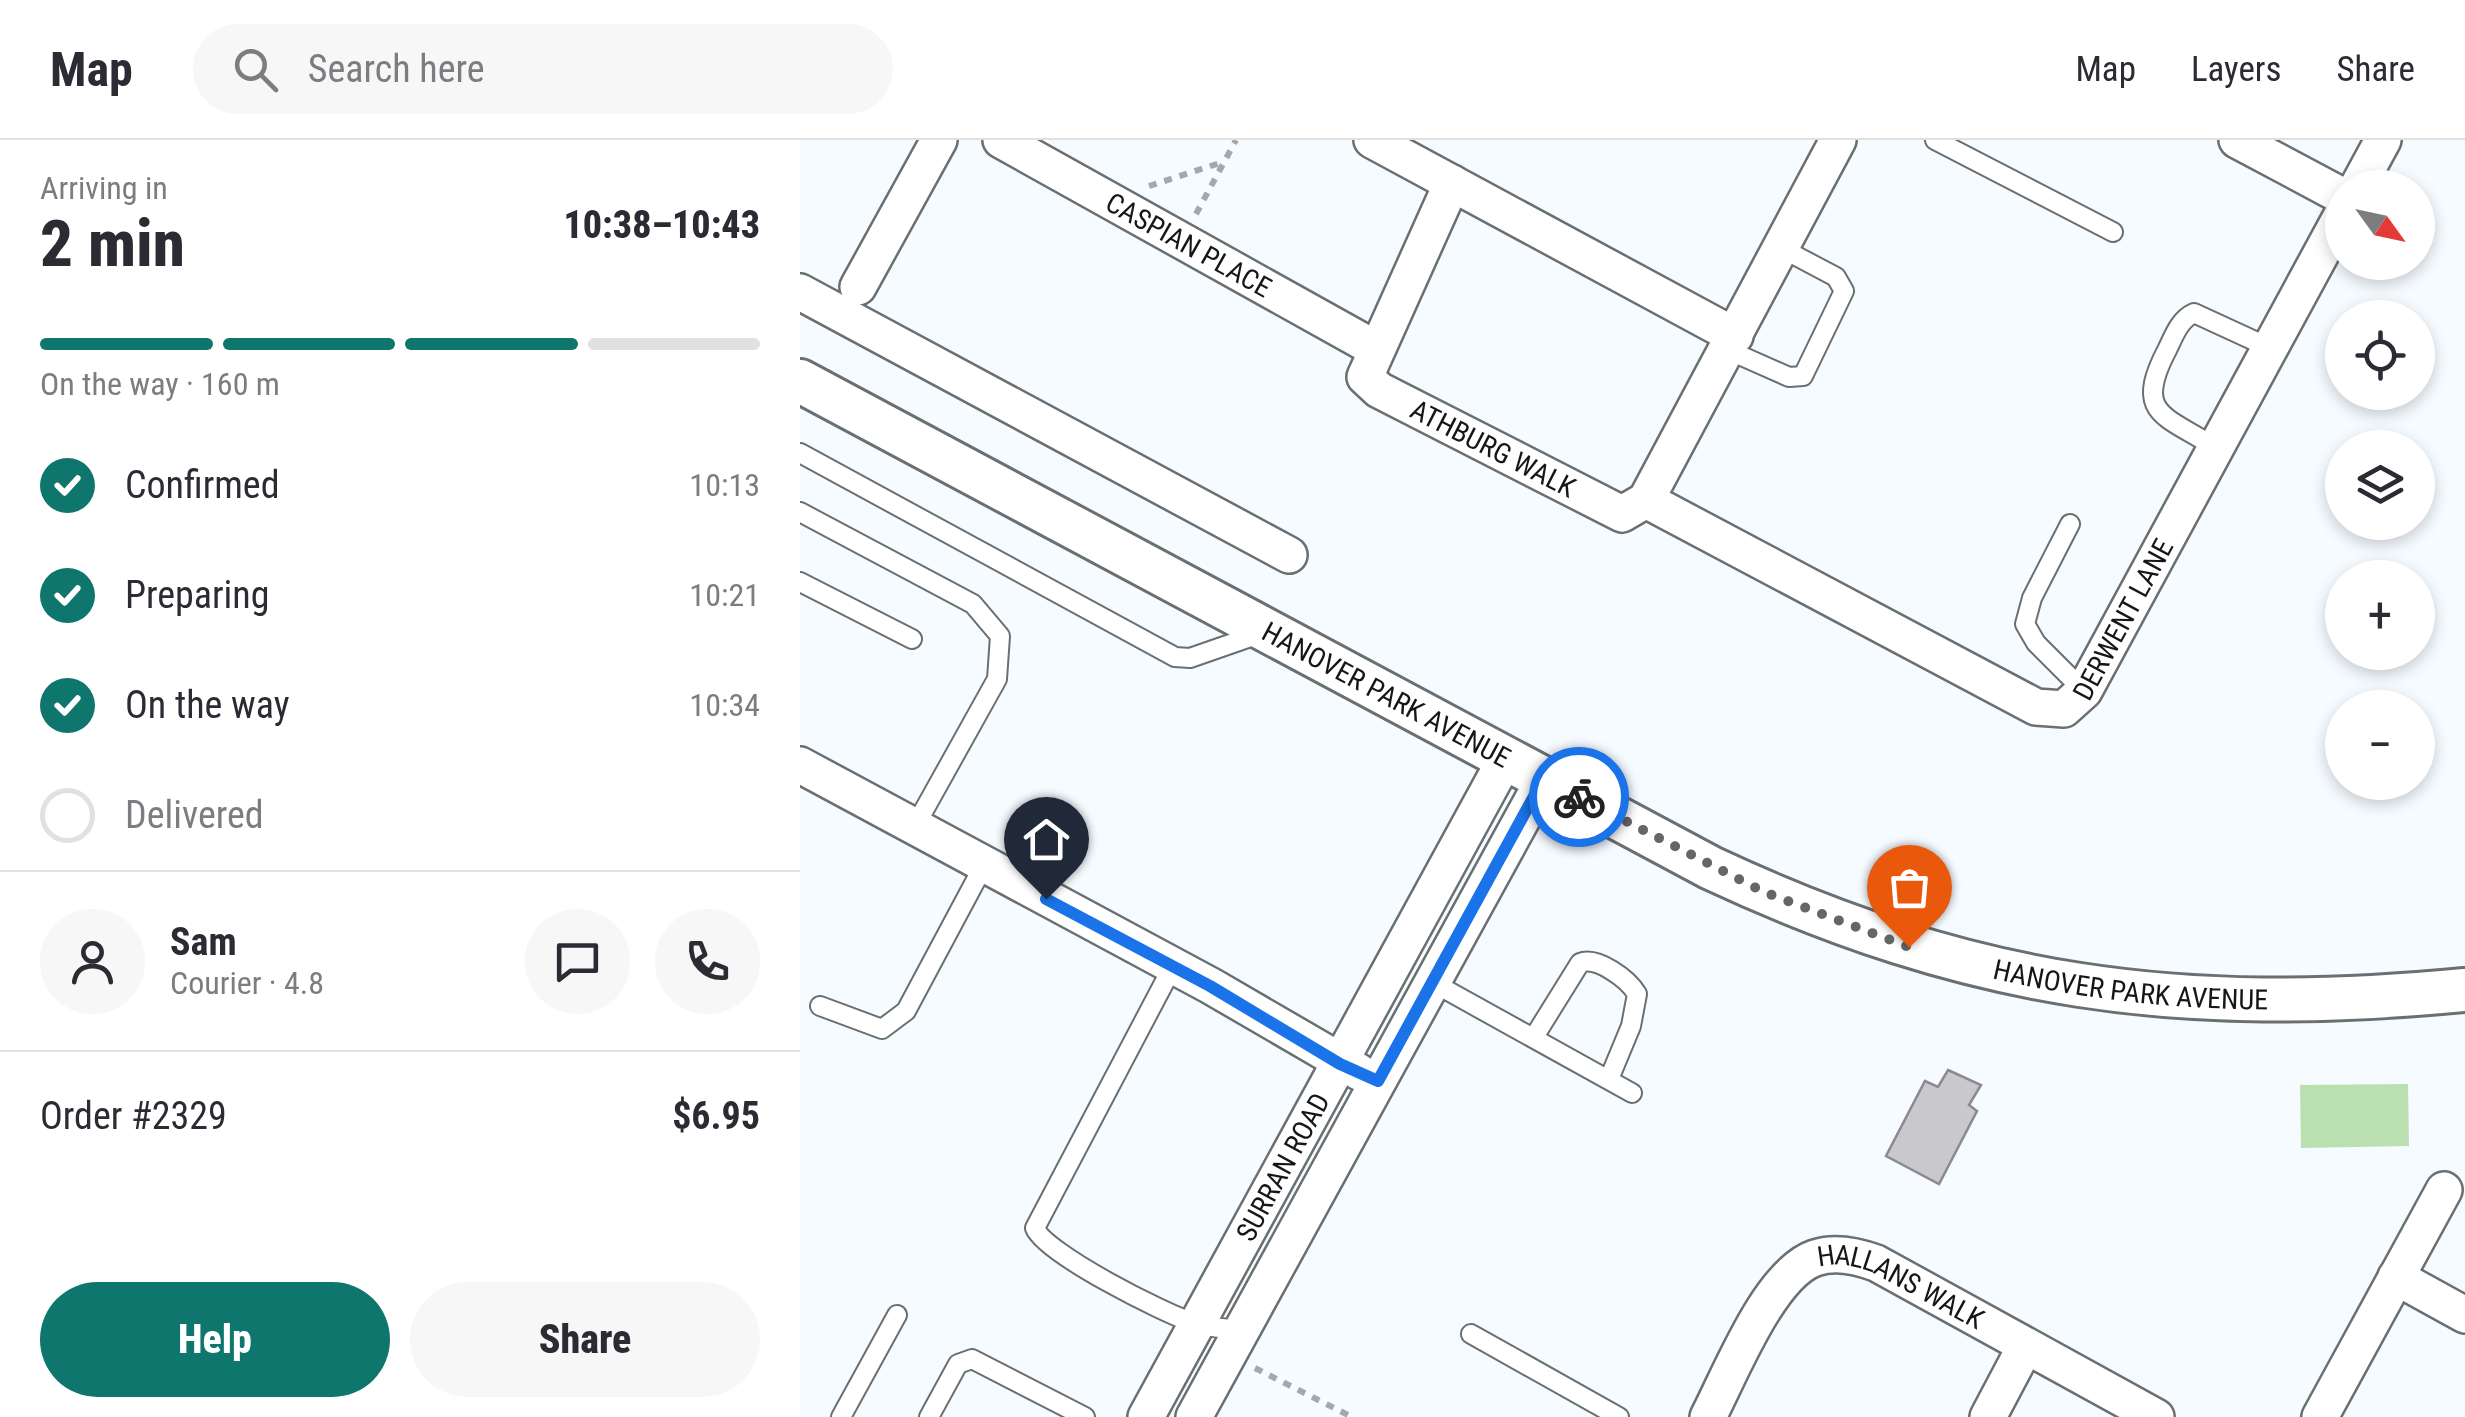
<!DOCTYPE html>
<meta charset="utf-8">
<style>
body{margin:0;font-family:"Roboto Condensed",sans-serif;background:#f7f7f7;color:#2b2b33;height:100vh;display:flex;flex-direction:column;font-size:38px;white-space:nowrap}
*{box-sizing:border-box;margin:0}
p{font-size:32px;color:#7c7c81}
.icon{flex:none;width:55px;height:55px;fill:none;stroke:currentColor;stroke-width:2;stroke-linecap:round;stroke-linejoin:round}
.map{position:relative;flex:1;overflow:hidden}
.panel{display:flex;flex-direction:column;background:#fff;width:800px}
.panel>*{flex:none}
.needle{width:65px;rotate:123deg}
.fabs{position:absolute;left:1525px;top:30px;display:grid;gap:20px}
.fabs a{display:grid;place-items:center;width:110px;height:110px;border-radius:50%;background:#fff;box-shadow:0 5px 15px #0003;font-size:50px}
.pin{position:absolute;display:grid;place-items:center;width:85px;height:85px;color:#fff;margin:-102px -42px;border-radius:50% 50% 50% 0;rotate:-45deg;box-shadow:0 0 10px #0007}
.pin .icon{rotate:45deg}
.courier{position:absolute;display:grid;place-items:center;width:100px;height:100px;margin:-50px;border:8px solid #1a73e8;border-radius:50%;background:#fff;color:#222;box-shadow:0 2px 12px #0007}
.summary em{font-style:normal;font-weight:800}
.summary div{display:flex;flex-direction:column-reverse}
.summary{display:flex;align-items:center;justify-content:space-between;height:170px;padding:0 40px}
h1{font-size:65px;font-weight:800;line-height:75px}
.bar{display:grid;grid-template-columns:repeat(4,1fr);gap:15px 10px;align-content:center;height:120px;padding:0 40px}
.bar i{height:12px;border-radius:8px;background:#e1e1e2}
.bar .current{background:#0f766e}
.bar p{grid-column:span 4}
.line{display:flex;align-items:center;gap:25px;padding:0 40px;border-top:2px solid #e1e1e2}
.line div{flex:1}
.round{display:grid;place-items:center;flex:none;width:105px;height:105px;border-radius:52px;background:#f7f7f7}
ol{padding:0 40px;list-style:none}
li{display:flex;align-items:center;gap:30px;height:110px}
li p{margin-inline-start:auto}
li .icon{padding:10px;border-radius:50%;background:#0f766e;color:#fff;stroke-width:4}
li:last-child{color:#7c7c81}
li i{width:55px;height:55px;border:5px solid #e1e1e2;border-radius:50%}
.primary-button{display:flex;gap:20px;margin-top:auto;padding:20px 40px}
.primary-button a{flex:1;height:115px;border-radius:60px;background:#0f766e;color:#fff;font-size:40px;font-weight:800;line-height:115px;text-align:center}
.primary-button a+a{background:#f7f7f7;color:#2b2b33}
header{display:flex;align-items:center;gap:60px;box-sizing:border-box;height:140px;padding:0 50px;background:#fff;border-bottom:2px solid #e1e1e2}
header strong{font-size:48px}
nav{display:flex;gap:55px;margin-inline-start:auto;font-size:35px}
.search{width:700px;height:90px;background:#f7f7f7;display:flex;align-items:center;gap:25px;box-sizing:border-box;padding:0 35px;border-radius:55px;color:#7c7c81;font-size:38px}
main{display:flex;flex:1;min-height:0}
.map>svg:first-child{display:block}
.pitch{fill:#bae0b1}
.building{fill:#c8c8cd;stroke:#8a8a8f;stroke-width:2.5}
.lines{fill:none;stroke-linecap:round;stroke-linejoin:round}
.service-casing{stroke:#6a6f72;stroke-width:22}
.minor-casing{stroke:#6a6f72;stroke-width:40}
.tertiary-casing{stroke:#6a6f72;stroke-width:48}
.path{stroke:#a4a8ab;stroke-width:6;stroke-dasharray:8 8;stroke-linecap:butt}
.service{stroke:#fff;stroke-width:18}
.minor{stroke:#fff;stroke-width:35}
.tertiary{stroke:#fff;stroke-width:42}
.done{stroke:#646669;stroke-width:10;stroke-dasharray:0 18}
.route{stroke:#1a73e8;stroke-width:12}
.labels{text-anchor:middle;dominant-baseline:central;stroke-width:8;stroke-linejoin:round;paint-order:stroke}
.street-label{font-size:28px;fill:#151618;stroke:#fff}
</style>
<header>
<strong>Map</strong>
<div class="search"><svg class="icon" aria-label="search" viewBox="0 0 24 24"><circle cx="10" cy="10" r="6"/><path d="M15 15l6 6"/></svg>Search here</div>
<nav><a>Map</a><a>Layers</a><a>Share</a></nav>
</header>
<main>
<section class="panel">
<div class="summary"><div><h1>2 min</h1><p>Arriving in</p></div><em>10:38–10:43</em></div>
<div class="bar"><i class="current"></i><i class="current"></i><i class="current"></i><i></i><p>On the way · 160 m</p></div>
<ol>
<li><svg class="icon" aria-label="check" viewBox="0 0 24 24"><path d="M5 12l5 5 9-10"/></svg>Confirmed<p>10:13</p></li>
<li><svg class="icon" aria-label="check" viewBox="0 0 24 24"><path d="M5 12l5 5 9-10"/></svg>Preparing<p>10:21</p></li>
<li><svg class="icon" aria-label="check" viewBox="0 0 24 24"><path d="M5 12l5 5 9-10"/></svg>On the way<p>10:34</p></li>
<li><i></i>Delivered</li>
</ol>
<div class="line" style="height:180px"><a class="round"><svg class="icon" aria-label="person" viewBox="0 0 24 24"><circle cx="12" cy="8" r="4"/><path d="M4 21q1-7 8-7t8 7"/></svg></a><div><b>Sam</b><p>Courier · 4.8</p></div><a class="round"><svg class="icon" aria-label="chat" viewBox="0 0 24 24"><path d="M4 5h16v11H9l-5 4z"/></svg></a><a class="round"><svg class="icon" aria-label="phone" viewBox="0 0 24 24"><path d="M5 4h4l2 5-3 2q2 4 5 5l2-3 5 2v4C11 20 4 13 5 4z"/></svg></a></div>
<div class="line" style="height:130px"><div>Order #2329</div><b>$6.95</b></div>
<div class="primary-button"><a>Help</a><a>Share</a></div>
</section>
<div class="map">
<svg width="1665" height="1277" viewBox="0 0 1665 1277">
<rect width="100%" height="100%" fill="#f6fbff"/>
<polygon class="pitch" points="1608,944 1609,1006 1501,1008 1500,945"/>
<polygon class="building" points="1148,930 1181,945 1169,965 1177,971 1139,1044 1086,1016 1125,941 1138,947"/>
<g class="lines">
<g class="service-casing">
<g id="service">
<polyline points="1135,0 1313,92"/>
<polyline points="928,210 989,237 1003,236 1044,151 1036,137 981,108"/>
<path d="M1416 308C1365 275 1333 275 1367 210 1374 196 1379 180 1394 173L1470 208"/>
<polyline points="0,313 375,517 390,518 459,494"/>
<polyline points="0,372 173,464 200,496 197,539 114,688"/>
<polyline points="1270,384 1232,458 1225,484 1236,503 1284,551"/>
<polyline points="0,442 112,499"/>
<path d="M373 826 235 1088C244 1113 365 1174 394 1183 408 1188 425 1188 440 1190"/>
<polyline points="632,842 832,953"/>
<polyline points="20,866 82,889 106,871 184,725"/>
<path d="M734 897 780 823C797 816 828 839 837 854L831 886 809 939"/>
<polyline points="671,1194 819,1277"/>
<polyline points="41,1277 97,1175"/>
<polyline points="129,1277 158,1224 172,1219 285,1277"/>
</g>
</g>
<g class="minor-casing">
<g id="minor">
<path id="s1" d="M201 0 576 209"/>
<polyline points="572,0 935,196"/>
<polyline points="1437,0 1542,56"/>
<path id="s2" d="M652 43 565 237 579 250 822 374 846 360 1038 0"/>
<polyline points="1557,48 1583,0"/>
<polyline points="58,147 139,0"/>
<polyline points="0,152 489,415"/>
<path id="s3" d="M846 360 1236 567 1264 569 1284 551 1542 75"/>
<polyline points="0,625 411,846 559,932"/>
<polyline points="1596,1137 1665,1175"/>
<path id="s4" d="M346 1277 706 618"/>
<polyline points="394,1277 744,639"/>
<path id="s5" d="M908 1277C930 1235 969 1134 1015 1118 1035 1111 1057 1116 1076 1123L1356 1277"/>
<polyline points="1188,1277 1225,1207"/>
<polyline points="1520,1277 1644,1050"/>
</g>
</g>
<g class="tertiary-casing">
<g id="tertiary">
<path id="s6" d="M0 241 911 728C1172 850 1380 877 1665 850"/>
</g>
</g>
<g class="path">
<polyline points="349,46 423,22"/>
<polyline points="396,74 436,0"/>
<polyline points="455,1228 552,1277"/>
</g>
<use href="#service" class="service"/>
<use href="#minor" class="minor"/>
<use href="#tertiary" class="tertiary"/>
</g>
<g class="lines">
<polyline class="done" points="779,657 964,752 1109,807"/>
<polyline class="route" points="246,759 410,846 540,924 578,941 744,638 779,657"/>
</g>
<g class="labels">
<g class="street-label">
<text stroke="none"><textPath href="#s1" startOffset="215">CASPIAN PLACE</textPath></text>
<text stroke="none"><textPath href="#s2" startOffset="360">ATHBURG WALK</textPath></text>
<text stroke="none"><textPath href="#s3" startOffset="578">DERWENT LANE</textPath></text>
<text stroke="none"><textPath href="#s6" startOffset="665">HANOVER PARK AVENUE</textPath></text>
<text stroke="none"><textPath href="#s6" startOffset="1472">HANOVER PARK AVENUE</textPath></text>
<text stroke="none"><textPath href="#s4" startOffset="285">SURRAN ROAD</textPath></text>
<text stroke="none"><textPath href="#s5" startOffset="288">HALLANS WALK</textPath></text>
</g>
</g>
</svg>
<div class="fabs">
<a><svg class="needle" viewBox="-14 -14 28 28"><path d="M0-13l5 13h-10z" fill="#e53935"/><path d="M0 13l5-13h-10z" fill="#7c7c81"/></svg></a>
<a><svg class="icon" aria-label="locate" viewBox="0 0 24 24"><circle cx="12" cy="12" r="6"/><path d="M12 2v4M12 18v4M2 12h4M18 12h4"/></svg></a>
<a><svg class="icon" aria-label="layers" viewBox="0 0 24 24"><path d="M12 4l9 5-9 5-9-5zM3 14l9 5 9-5"/></svg></a>
<a>+</a>
<a>−</a>
</div>
<div class="pin" style="left:1109px;top:807px;background:#ea580c"><svg class="icon" aria-label="bag" viewBox="0 0 24 24"><path d="M5 8h14l-1 12H6zM9 8a3 3 0 0 1 6 0"/></svg></div>
<div class="pin" style="left:246px;top:759px;background:#1f2937"><svg class="icon" aria-label="home" viewBox="0 0 24 24"><path d="M3 11l9-7 9 7M6 9v11h12V9"/></svg></div>
<div class="courier" style="left:779px;top:657px"><svg class="icon" aria-label="bike" viewBox="0 0 24 24"><circle cx="6" cy="16" r="4"/><circle cx="18" cy="16" r="4"/><path d="M6 16l4-8h5l3 8M10 8l3 8H6M13 5h3"/></svg></div>
</div>
</main>
